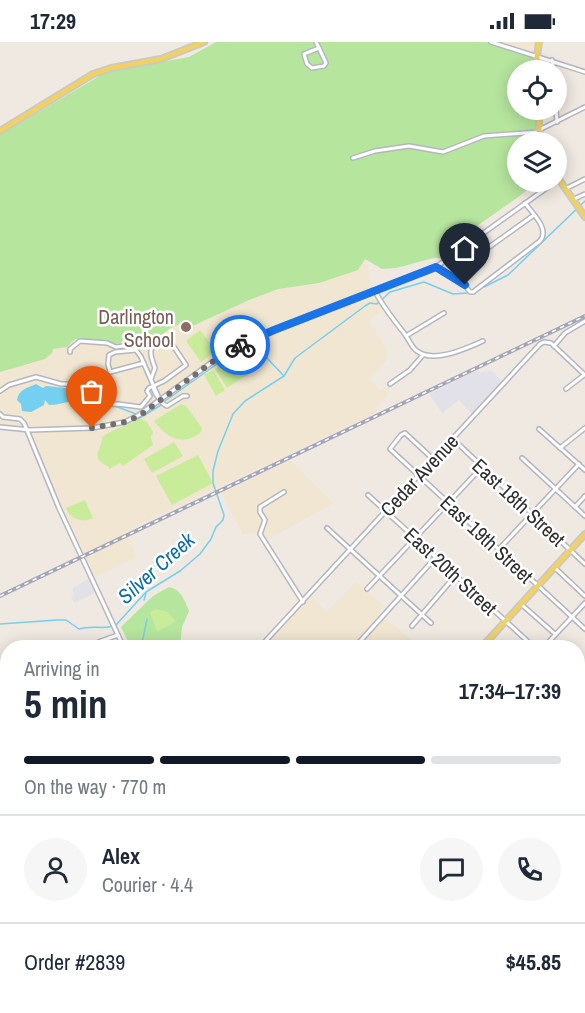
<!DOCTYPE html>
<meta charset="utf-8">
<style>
body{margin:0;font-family:"Archivo Narrow",sans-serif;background:#f6f6f7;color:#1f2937;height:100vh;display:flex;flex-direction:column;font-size:22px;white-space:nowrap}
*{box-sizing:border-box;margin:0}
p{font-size:20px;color:#747a83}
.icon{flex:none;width:33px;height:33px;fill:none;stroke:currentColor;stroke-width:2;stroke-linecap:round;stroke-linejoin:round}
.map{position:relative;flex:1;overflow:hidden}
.details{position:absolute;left:0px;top:598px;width:585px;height:374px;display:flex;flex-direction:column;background:#fff;border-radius:24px 24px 0 0;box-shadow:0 3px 15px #0003}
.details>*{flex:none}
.tools{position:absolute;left:507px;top:18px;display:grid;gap:12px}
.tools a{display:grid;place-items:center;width:60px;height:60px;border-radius:50%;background:#fff;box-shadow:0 3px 15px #0003;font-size:30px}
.pin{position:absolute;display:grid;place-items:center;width:51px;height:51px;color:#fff;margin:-62px -26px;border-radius:50% 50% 50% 0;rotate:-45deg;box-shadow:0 0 6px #0007}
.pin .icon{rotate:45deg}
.courier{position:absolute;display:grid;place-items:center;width:60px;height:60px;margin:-30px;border:4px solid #1a73e8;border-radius:50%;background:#fff;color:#222;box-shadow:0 2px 8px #0007}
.head em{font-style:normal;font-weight:700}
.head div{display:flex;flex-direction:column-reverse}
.head{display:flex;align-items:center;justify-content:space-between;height:102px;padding:0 24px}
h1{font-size:39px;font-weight:700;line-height:45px}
.bar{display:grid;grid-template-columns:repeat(4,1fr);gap:9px 6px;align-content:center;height:72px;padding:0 24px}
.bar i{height:8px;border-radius:4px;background:#e0e1e3}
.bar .on{background:#111827}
.bar p{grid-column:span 4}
.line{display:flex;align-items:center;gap:15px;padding:0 24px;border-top:2px solid #e0e1e3}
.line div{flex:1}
.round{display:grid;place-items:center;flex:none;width:63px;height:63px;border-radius:32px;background:#f6f6f7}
.status{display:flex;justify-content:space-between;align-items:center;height:42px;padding:0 30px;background:#fff;direction:ltr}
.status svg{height:16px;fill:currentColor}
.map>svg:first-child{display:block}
.industrial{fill:#e3e1e8}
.education{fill:#f0e6d1}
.green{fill:#b6e59e}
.pitch{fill:#c9ec9a}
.water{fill:#75cff0}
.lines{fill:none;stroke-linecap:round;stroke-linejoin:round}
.stream{stroke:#75cff0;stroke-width:1.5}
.minor-casing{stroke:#b4b7c1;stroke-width:6}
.major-casing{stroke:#c9c9c9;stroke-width:8}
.highway-casing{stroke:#c9c9c9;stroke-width:8}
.minor{stroke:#fff;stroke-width:3}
.major{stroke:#f2d163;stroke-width:4.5}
.highway{stroke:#ffa35c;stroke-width:5}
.rail-casing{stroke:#a3a6b8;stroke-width:4}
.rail{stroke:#fff;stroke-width:1.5;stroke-dasharray:4.5;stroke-linecap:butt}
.done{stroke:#726f6d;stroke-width:6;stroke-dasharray:0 10.8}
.route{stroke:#1a73e8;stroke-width:8}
.education-dot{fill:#8d6e63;stroke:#fff;stroke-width:2}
.labels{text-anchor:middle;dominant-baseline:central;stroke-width:5;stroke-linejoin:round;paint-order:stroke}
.education-label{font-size:20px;fill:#785e54;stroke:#fff;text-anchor:end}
.street-label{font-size:20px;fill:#2e2e2e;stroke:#fff}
.water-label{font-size:21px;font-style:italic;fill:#0d6fa3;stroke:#fff}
</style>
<div class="status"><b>17:29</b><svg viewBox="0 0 49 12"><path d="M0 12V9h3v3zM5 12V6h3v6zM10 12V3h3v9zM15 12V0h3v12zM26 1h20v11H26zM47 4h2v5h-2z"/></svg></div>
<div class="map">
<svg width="585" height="971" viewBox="0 0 585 971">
<rect width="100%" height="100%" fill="#efe9e1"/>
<g class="industrial">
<polygon points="492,329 502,339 472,372 459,358 442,371 429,352 473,330"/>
<polygon points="89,537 95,551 74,561 71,554 74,552 72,546"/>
<polygon points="0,868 8,877 7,910 0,914"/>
</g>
<g class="education">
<polygon points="497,0 538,0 535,12"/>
<polygon points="0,188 365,217 374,250 385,267 369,278 386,307 387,318 369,337 380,348 389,345 388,353 375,367 378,370 125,489 137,515 95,535 46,428 30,388 0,383"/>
<polygon points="290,418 334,461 267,498 260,492 243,492 221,451"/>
<polygon points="356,540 382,563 379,572 416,601 412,606 257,606 309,552 327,570"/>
</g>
<g class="green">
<polygon points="216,0 486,0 537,16 537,28 518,28 518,68 538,68 539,87 526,89 530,100 518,100 518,140 536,140 521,153 467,191 464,206 445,216 434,216 396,226 382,227 365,217 358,228 319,241 278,247 249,258 186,287 179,282 169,287 147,305 137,298 114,302 90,297 75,297 67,305 53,307 52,311 45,317 0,330 0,93 106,30 189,15"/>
<path d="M169 545C181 547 185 559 189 569L182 585 180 606H131L121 585 153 554Z"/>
</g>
<g class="pitch">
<polygon points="200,288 216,309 201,320 186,299"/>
<polygon points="247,307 258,326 227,346 215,327"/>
<polygon points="213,328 225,348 216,354 204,333"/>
<path d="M181 362 186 364 202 386 201 390C183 405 167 396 154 379Z"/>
<path d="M141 377 147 380 153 390 151 395 153 403 123 424 120 421 109 427V425C95 418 96 414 101 402 104 395 99 398 105 393 116 386 129 382 141 377Z"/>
<polygon points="174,400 183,414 152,431 144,417"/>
<polygon points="198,413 213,441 172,463 156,434"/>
<path d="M85 458 93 476C82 481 71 478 66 466Z"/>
<polygon points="156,567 167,570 176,579 157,590 150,570"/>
</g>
<path class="water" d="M36 342 43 346 46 344 76 347 80 354 77 359C68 359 59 363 49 363L45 358 44 363 31 370 22 369 21 362 17 358C19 347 27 346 36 342Z"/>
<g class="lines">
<g class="stream">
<polyline points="484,245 508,233 585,159"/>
<polyline points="165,359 217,322 250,302 266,315 284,334"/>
<polyline points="115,364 136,372"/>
<polyline points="138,377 161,363"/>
<polyline points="144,558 146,551"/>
<path d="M0 582 57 578H66L79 587C92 583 107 588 116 583L146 550 180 529 200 512 211 497 216 485 223 478 224 473 213 441V429L218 409 233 372 245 359 284 334 295 316 365 264 370 261 377 262 390 250 424 240 453 252 467 251"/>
<polyline points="141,606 147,577"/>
</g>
<g class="minor-casing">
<g id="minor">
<polyline points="316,0 319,6"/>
<polyline points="491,0 585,30"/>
<polygon points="319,6 326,21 324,24 312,26 307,22 304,12"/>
<polyline points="552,18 554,28"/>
<polyline points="556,68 557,80"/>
<polyline points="539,88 585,65"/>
<polyline points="353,116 375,109 409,104 443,110 484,94 539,90"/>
<polyline points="565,147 585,137"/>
<polyline points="574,157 585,152"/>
<polyline points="436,225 443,231 450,233 534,173"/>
<path d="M450 233 462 240 470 250H473L540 199C550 187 533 172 525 161"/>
<path d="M375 249C383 265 393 277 404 291 409 297 411 305 417 309 434 322 467 306 483 299"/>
<polyline points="406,294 444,271"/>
<polyline points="554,304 565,291 585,279"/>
<polyline points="136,308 115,310 109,313 108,322 110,330 144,321"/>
<polyline points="70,310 70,307 80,299 107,301 116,305 130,303 134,305 141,315 158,354"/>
<polyline points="390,342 410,328 423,313"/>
<path d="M153 345C154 350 161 362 167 364L183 354H187"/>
<polyline points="566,347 584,333"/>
<path d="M0 349 9 343 36 335 61 342H76L81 348 82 360 88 363 118 362 141 365 150 354 147 349 149 346 164 339 186 323 172 302 161 299C146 304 151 315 155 326L151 337"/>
<polyline points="0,372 3,375 20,377 24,381 59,466 124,606"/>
<polyline points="0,385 30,388 92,386 125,380 139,373 215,318 246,300 436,225 555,140"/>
<polyline points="539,387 585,428"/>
<polyline points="453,397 585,522"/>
<polyline points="560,406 585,386"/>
<polyline points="522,416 585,474"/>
<polyline points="433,417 405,391 401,393 390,407 585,587"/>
<polyline points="284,450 260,465 260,470 265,478 260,492 303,560"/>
<polyline points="368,453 535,606"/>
<polyline points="575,465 585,454"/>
<polyline points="327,486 431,581"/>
<polyline points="499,507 579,422"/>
<polyline points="554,525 585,554"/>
<polyline points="367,547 482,425"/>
<polyline points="521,562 555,592"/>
<polyline points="412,584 456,533"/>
<polyline points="88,606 101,599 118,593"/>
<polyline points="259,606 540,302 544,300 551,301 585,333"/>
<polyline points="354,606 436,515"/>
<polyline points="543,606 585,561"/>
<polyline points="578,644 585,636"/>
<polyline points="578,645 585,652"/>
<polyline points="0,660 8,656"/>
<polyline points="578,688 585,680"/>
<polyline points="0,698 8,704"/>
<polyline points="0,733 8,724"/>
<polyline points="0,753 8,760"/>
<polyline points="0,788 8,780"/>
<polyline points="584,890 585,890"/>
<polyline points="74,964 77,971"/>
<polyline points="38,971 52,964"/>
<polyline points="130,971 144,964"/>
<polyline points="440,971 444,964"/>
</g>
</g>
<g class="major-casing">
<g id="major">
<polyline points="538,28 537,14 539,0"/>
<polyline points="539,68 539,90 543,100"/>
<polyline points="0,89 93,32 111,26 161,17 204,0"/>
<polyline points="556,133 585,175"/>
<polyline points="481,606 585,492"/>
<polyline points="578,862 585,850"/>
<polyline points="0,951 8,948"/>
<polyline points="507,971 512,964"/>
</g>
</g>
<g class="highway-casing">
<g id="highway">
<polyline points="0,678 8,678"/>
<polyline points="0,684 8,684"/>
<polyline points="578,713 585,705"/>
<polyline points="578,748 585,750"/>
<polyline points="578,767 585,763"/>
<polyline points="578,790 585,791"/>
</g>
</g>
<use href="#minor" class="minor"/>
<use href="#major" class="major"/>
<use href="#highway" class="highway"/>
<g class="rail-casing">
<polyline id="rail" points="0,554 585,274"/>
</g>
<use href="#rail" class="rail"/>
</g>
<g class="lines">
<polyline class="done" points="92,386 125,380 139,374 215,318 240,303"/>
<polyline class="route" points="240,303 274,288 436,225 465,243"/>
</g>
<circle class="education-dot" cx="186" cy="285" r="6"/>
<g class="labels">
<g class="education-label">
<text x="174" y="274">Darlington<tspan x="174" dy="23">School</tspan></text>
</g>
<g class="street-label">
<text transform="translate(419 433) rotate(-47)">Cedar Avenue</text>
<text transform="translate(519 460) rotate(43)">East 18th Street</text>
<text transform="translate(487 497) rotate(43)">East 19th Street</text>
<text transform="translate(451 529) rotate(43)">East 20th Street</text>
</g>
<g class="water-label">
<text transform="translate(156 526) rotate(-42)">Silver Creek</text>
</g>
</g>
</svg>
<div class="tools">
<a><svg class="icon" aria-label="locate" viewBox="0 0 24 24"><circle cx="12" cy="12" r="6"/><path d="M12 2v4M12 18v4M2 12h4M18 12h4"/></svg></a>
<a><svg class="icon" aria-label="layers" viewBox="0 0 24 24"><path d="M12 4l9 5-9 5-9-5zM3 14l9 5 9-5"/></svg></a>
</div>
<div class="pin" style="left:92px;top:386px;background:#ea580c"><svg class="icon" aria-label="bag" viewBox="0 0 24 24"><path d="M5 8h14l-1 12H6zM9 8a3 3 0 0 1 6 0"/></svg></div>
<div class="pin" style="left:465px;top:243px;background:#1f2937"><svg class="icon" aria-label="home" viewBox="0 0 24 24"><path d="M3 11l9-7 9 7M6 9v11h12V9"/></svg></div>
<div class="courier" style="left:240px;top:303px"><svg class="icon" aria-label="bike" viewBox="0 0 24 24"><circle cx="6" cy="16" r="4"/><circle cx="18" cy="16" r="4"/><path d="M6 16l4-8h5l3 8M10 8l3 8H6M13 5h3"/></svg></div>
<section class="details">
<div class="head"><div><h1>5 min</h1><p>Arriving in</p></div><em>17:34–17:39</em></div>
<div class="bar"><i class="on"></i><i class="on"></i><i class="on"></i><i></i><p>On the way · 770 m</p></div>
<div class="line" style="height:108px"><a class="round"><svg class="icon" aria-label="person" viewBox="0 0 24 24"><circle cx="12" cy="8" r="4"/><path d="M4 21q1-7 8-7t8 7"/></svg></a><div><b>Alex</b><p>Courier · 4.4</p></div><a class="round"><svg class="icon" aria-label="chat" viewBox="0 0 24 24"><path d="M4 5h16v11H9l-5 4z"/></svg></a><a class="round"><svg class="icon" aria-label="phone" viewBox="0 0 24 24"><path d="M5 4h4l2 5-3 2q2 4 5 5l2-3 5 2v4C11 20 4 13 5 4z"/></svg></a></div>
<div class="line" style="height:78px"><div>Order #2839</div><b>$45.85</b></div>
</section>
</div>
